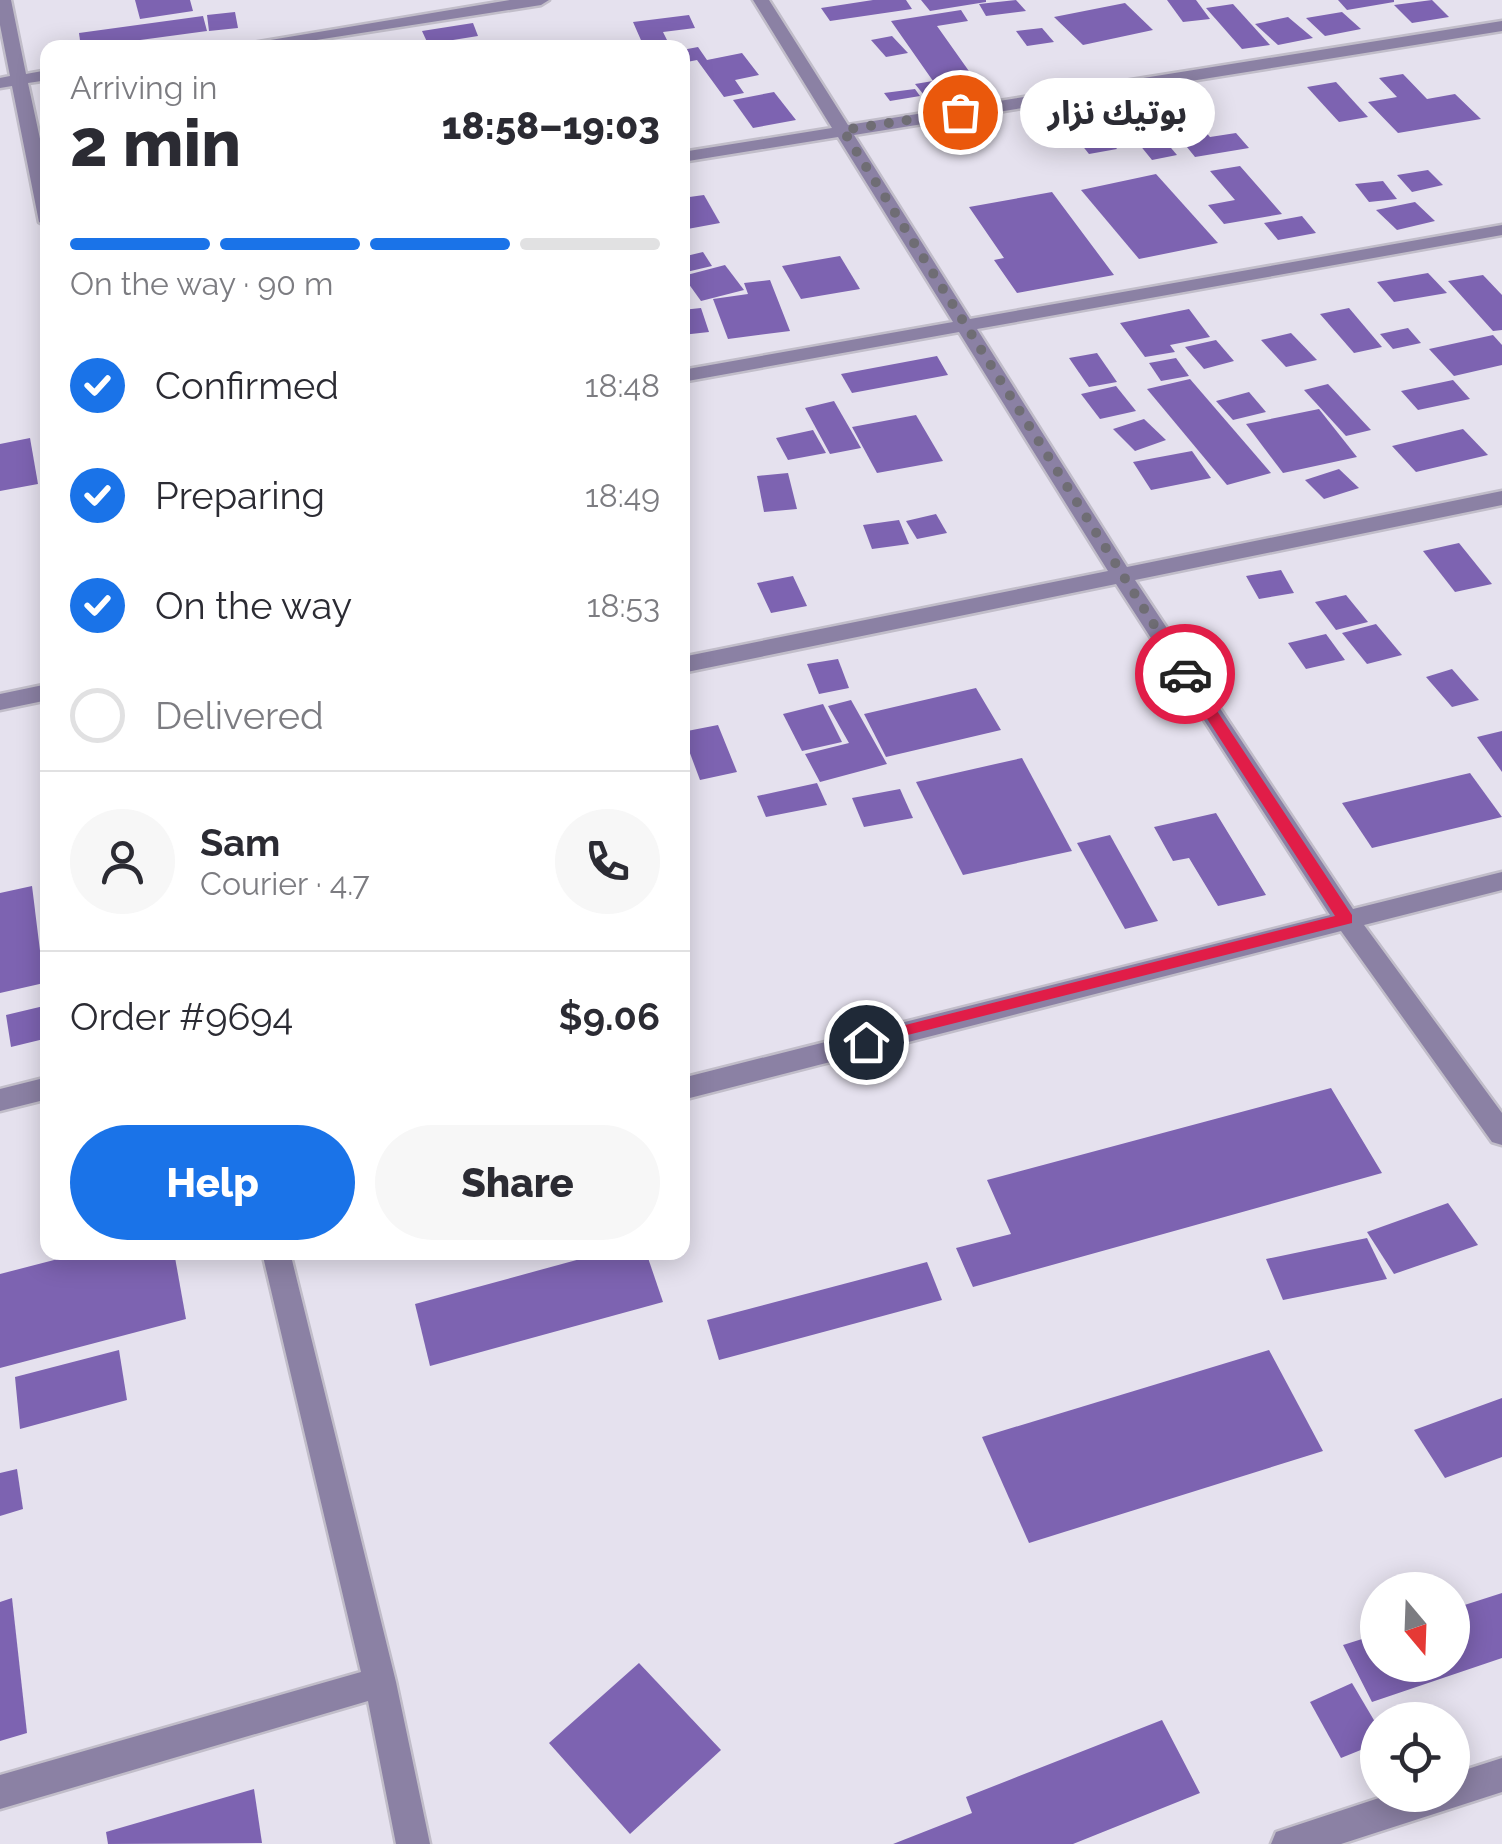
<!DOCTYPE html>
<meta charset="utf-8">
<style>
body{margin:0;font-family:Raleway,"Noto Sans Arabic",sans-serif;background:#f7f7f7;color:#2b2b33;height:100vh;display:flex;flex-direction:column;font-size:38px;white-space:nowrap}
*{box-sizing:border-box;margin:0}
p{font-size:32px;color:#7c7c81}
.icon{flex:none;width:55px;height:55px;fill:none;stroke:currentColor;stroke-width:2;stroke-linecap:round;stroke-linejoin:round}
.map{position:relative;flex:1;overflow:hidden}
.details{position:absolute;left:40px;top:40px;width:650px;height:1220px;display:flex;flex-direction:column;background:#fff;border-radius:20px;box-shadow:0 5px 25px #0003}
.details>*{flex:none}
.needle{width:65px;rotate:161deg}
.controls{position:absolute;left:1360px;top:1572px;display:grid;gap:20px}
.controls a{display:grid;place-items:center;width:110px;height:110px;border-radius:50%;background:#fff;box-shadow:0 5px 25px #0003;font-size:50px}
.pin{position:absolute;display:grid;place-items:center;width:85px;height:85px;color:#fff;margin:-42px;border:5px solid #fff;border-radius:50%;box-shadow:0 2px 10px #0007}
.courier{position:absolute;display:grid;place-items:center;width:100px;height:100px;margin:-50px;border:8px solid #e11d48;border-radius:50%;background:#fff;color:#222;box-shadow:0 2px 12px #0007}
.bubble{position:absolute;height:70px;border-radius:35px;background:#fff;box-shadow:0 5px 25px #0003;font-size:32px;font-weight:800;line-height:70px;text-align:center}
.summary em{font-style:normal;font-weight:800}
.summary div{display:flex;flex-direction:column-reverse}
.summary{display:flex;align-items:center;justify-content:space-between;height:170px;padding:0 30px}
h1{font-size:65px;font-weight:800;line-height:75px}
.bar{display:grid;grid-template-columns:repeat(4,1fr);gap:15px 10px;align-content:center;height:120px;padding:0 30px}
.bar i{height:12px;border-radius:8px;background:#e1e1e2}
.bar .current{background:#1a73e8}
.bar p{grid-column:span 4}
.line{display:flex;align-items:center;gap:25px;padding:0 30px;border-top:2px solid #e1e1e2}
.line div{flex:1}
.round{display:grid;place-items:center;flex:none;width:105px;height:105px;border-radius:52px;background:#f7f7f7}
ol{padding:0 30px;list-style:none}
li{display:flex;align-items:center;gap:30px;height:110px}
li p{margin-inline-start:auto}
li .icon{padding:10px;border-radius:50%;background:#1a73e8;color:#fff;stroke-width:4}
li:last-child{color:#7c7c81}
li i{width:55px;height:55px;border:5px solid #e1e1e2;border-radius:50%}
.button{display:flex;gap:20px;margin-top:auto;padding:20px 30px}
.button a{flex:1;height:115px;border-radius:60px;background:#1a73e8;color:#fff;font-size:40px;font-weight:800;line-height:115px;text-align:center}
.button a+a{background:#f7f7f7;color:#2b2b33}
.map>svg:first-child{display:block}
.building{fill:#7d63b1}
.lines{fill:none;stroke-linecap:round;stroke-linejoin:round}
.minor-casing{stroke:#c1bdc9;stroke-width:5}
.minor{fill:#8b81a4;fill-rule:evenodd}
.route{fill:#e11d48}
.done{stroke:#6f6d74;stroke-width:10;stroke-dasharray:0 18}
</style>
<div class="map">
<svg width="1502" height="1844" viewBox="0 0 1502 1844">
<rect width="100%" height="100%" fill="#e5e1ee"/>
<g class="building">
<polygon points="135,0 190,0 193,11 140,19"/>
<polygon points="873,0 906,0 912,9 830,21 821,8"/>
<polygon points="921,0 986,0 986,2 930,11"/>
<polygon points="1016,0 1026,11 986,16 979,4"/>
<polygon points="1167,0 1196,0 1210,19 1183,22"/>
<polygon points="1338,0 1394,0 1394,2 1347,10"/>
<polygon points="1432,0 1449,17 1412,23 1394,5"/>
<polygon points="1125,3 1153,30 1083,45 1054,17"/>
<polygon points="1233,4 1270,45 1242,49 1206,8"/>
<polygon points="961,10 968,21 937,26 971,74 939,79 953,94 928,100 915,84 933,81 891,21"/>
<polygon points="235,12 238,28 209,31 207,15"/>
<polygon points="1342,12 1361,29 1325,36 1306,18"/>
<polygon points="689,15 695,28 663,32 669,44 644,47 633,22"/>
<polygon points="203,16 207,31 81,48 79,33"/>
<polygon points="1288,17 1313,38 1278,45 1255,24"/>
<polygon points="473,23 478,36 428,44 422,31"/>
<polygon points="1042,28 1054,42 1027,46 1016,31"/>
<polygon points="892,36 908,53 886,57 871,40"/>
<polygon points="698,47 707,60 742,53 759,75 735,80 744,93 724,97 697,60 682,63 682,50"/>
<polygon points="1403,74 1427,99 1455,94 1481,119 1398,133 1368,102 1397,97 1379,78"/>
<polygon points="1336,82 1368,117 1339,122 1307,87"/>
<polygon points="915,89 920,96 890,101 884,93"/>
<polygon points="774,92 796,120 753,128 733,100"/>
<polygon points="1197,122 1210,137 1236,133 1249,148 1195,157 1170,126"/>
<polygon points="1155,129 1177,155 1152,160 1130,133"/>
<polygon points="1106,134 1117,149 1089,154 1077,139"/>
<polygon points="1240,166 1282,214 1224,224 1208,205 1235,200 1210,171"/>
<polygon points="1428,170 1443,185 1412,192 1397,175"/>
<polygon points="1156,174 1218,243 1139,259 1081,190"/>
<polygon points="1383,181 1397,199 1369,202 1355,184"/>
<polygon points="1052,192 1114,275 1017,293 994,260 1004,258 969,207"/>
<polygon points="704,195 720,223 682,230 682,198"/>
<polygon points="1415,202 1435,221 1397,230 1376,210"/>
<polygon points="1302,216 1316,233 1278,240 1264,223"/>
<polygon points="703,252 712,266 682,273 682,257"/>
<polygon points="840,256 860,289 801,299 782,266"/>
<polygon points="725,265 744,290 701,301 683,276"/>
<polygon points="1428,273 1447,293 1394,302 1377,282"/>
<polygon points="1483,275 1502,295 1502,330 1493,331 1448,281"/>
<polygon points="770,280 790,331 728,339 713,299 748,294 744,283"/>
<polygon points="701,308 709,332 682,335 682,310"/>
<polygon points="1349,308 1382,347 1354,353 1320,314"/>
<polygon points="1189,309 1210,337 1170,345 1175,352 1145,357 1120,323"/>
<polygon points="1408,328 1421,343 1393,349 1380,334"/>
<polygon points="1291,333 1317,360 1286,367 1261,340"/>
<polygon points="1493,335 1502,345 1502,365 1454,376 1429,349"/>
<polygon points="1216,340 1234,361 1204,369 1185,347"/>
<polygon points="1097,353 1117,382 1089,387 1069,358"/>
<polygon points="937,356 948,375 852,393 841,374"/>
<polygon points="1176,358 1189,376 1161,381 1149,363"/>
<polygon points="1190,379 1271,473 1227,485 1147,389"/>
<polygon points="1453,380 1470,399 1418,410 1401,391"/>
<polygon points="1328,384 1371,430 1346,436 1304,390"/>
<polygon points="1116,386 1136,411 1100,419 1081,394"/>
<polygon points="1249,392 1266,412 1233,420 1216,401"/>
<polygon points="834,401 861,448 830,454 805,408"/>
<polygon points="1319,409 1357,457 1283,473 1246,424"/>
<polygon points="916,415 943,461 877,473 852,427"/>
<polygon points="1144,419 1166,440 1135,451 1113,429"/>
<polygon points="1463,429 1488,455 1416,472 1392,446"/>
<polygon points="813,430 826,453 788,460 776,438"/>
<polygon points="30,438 38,484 0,491 0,444"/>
<polygon points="1192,451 1211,478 1151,490 1133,462"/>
<polygon points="1339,469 1359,488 1324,499 1305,480"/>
<polygon points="788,473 797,509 764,512 757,476"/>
<polygon points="936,514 947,533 917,539 906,521"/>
<polygon points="899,520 909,544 872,549 863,525"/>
<polygon points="1459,543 1492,584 1455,592 1423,551"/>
<polygon points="1281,570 1294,593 1259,599 1246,576"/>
<polygon points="793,576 807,606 771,613 757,583"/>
<polygon points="1346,595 1368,622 1336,630 1315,602"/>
<polygon points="1376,624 1402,655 1367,664 1342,633"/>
<polygon points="1326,634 1345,660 1306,669 1288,643"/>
<polygon points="838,659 849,688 819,694 807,664"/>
<polygon points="1452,669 1479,700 1452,707 1426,677"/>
<polygon points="976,688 1001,730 886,757 864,714"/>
<polygon points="851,700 887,764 820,782 805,754 849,743 828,706"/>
<polygon points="823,704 842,742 802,751 783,714"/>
<polygon points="718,725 737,772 700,780 682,732"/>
<polygon points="1502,731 1502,772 1477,737"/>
<polygon points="1022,758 1072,851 963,875 916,782"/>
<polygon points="1470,773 1502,817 1372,848 1342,803"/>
<polygon points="817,783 827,805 766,817 757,796"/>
<polygon points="900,789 913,818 864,827 852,798"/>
<polygon points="1216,813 1266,895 1218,906 1189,858 1173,861 1154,827"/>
<polygon points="1110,835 1158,921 1125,929 1077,843"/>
<polygon points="32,886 44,983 0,993 0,893"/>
<polygon points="48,1005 48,1038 11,1047 6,1015"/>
<polygon points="1331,1088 1382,1173 973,1287 956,1248 1011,1234 987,1180"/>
<polygon points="1448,1203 1478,1245 1394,1274 1367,1232"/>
<polygon points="1367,1238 1387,1279 1283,1300 1266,1259"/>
<polygon points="85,1252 174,1252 186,1319 0,1368 0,1274"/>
<polygon points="606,1252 646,1252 663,1302 430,1366 415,1304"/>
<polygon points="927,1262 942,1300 719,1360 707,1320"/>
<polygon points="119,1350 127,1400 20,1429 15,1377"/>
<polygon points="1269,1350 1323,1451 1029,1543 982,1437"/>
<polygon points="1502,1398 1502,1457 1445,1478 1414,1430"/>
<polygon points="17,1469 23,1509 0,1516 0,1473"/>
<polygon points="1502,1593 1502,1658 1372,1702 1343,1645 1378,1634 1378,1665 1452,1665 1452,1609"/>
<polygon points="12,1598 27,1733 0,1741 0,1602"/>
<polygon points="639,1663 721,1750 630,1834 549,1743"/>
<polygon points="1352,1683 1378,1727 1378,1743 1341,1758 1310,1702"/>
<polygon points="1162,1720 1200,1793 1073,1844 893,1844 972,1813 966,1797"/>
<polygon points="254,1789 262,1843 108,1844 106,1832"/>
</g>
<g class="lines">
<g class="minor-casing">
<g id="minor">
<polygon points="0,0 11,0 26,74 48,70 48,80 28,83 48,176 48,227 39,222 12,86 0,88 0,78 10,76 0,25"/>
<polygon points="510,0 549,0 541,5 265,48 222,48"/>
<polygon points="753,0 769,0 848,125 1502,21 1502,31 854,135 970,319 1502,225 1502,235 977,329 1127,567 1502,491 1502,505 1135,580 1353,909 1502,872 1502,890 1364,925 1502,1113 1502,1145 1492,1142 1341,931 682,1100 682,1078 1330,915 1116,584 682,673 682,657 1108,571 959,332 682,382 682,370 953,322 838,137 682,162 682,152 832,128"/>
<polygon points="48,684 48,700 0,710 0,694"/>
<polygon points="48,1077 48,1099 0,1111 0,1089"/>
<polygon points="262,1252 290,1252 396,1682 430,1844 396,1844 368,1701 0,1809 0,1775 361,1672"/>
<polygon points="1502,1758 1502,1792 1341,1844 1271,1844 1276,1832 1388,1795 1452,1795 1452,1774"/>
</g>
</g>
<use href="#minor" class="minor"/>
</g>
<polygon class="route" points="1180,670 1190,670 1352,915 1352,923 860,1047 858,1042 866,1035 1335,916 1180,677"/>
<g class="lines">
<polyline class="done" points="960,112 843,130 1185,674"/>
</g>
</svg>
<div class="controls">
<a><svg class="needle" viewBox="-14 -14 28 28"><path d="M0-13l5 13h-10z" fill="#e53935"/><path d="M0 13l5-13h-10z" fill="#7c7c81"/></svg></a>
<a><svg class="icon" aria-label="locate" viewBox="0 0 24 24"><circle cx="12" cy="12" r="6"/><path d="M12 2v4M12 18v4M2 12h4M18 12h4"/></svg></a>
</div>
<div class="pin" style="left:960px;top:112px;background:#ea580c"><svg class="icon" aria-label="bag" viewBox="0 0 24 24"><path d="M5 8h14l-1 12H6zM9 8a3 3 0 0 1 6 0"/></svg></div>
<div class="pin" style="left:866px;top:1042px;background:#1f2937"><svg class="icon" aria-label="home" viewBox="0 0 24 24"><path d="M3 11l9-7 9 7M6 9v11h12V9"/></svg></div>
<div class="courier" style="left:1185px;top:674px"><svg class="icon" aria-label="car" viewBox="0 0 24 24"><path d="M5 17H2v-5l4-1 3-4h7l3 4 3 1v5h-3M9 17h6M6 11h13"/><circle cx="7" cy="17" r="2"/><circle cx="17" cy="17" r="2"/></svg></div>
<div class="bubble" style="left:1020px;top:78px;width:195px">بوتيك نزار</div>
<section class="details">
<div class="summary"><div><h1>2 min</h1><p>Arriving in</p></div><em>18:58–19:03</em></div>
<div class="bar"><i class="current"></i><i class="current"></i><i class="current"></i><i></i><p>On the way · 90 m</p></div>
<ol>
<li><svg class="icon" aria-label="check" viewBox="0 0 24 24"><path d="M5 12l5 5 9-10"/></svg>Confirmed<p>18:48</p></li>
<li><svg class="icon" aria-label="check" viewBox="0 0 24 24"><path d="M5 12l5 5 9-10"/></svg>Preparing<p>18:49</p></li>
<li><svg class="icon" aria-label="check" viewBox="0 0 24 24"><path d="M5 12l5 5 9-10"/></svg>On the way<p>18:53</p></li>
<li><i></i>Delivered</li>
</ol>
<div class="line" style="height:180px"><a class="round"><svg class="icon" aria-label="person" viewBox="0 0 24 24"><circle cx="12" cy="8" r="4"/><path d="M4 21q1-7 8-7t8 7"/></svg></a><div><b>Sam</b><p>Courier · 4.7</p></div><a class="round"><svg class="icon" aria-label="phone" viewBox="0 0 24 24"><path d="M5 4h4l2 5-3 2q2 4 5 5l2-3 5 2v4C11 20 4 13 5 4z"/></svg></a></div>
<div class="line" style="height:130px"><div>Order #9694</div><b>$9.06</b></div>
<div class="button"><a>Help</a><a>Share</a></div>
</section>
</div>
